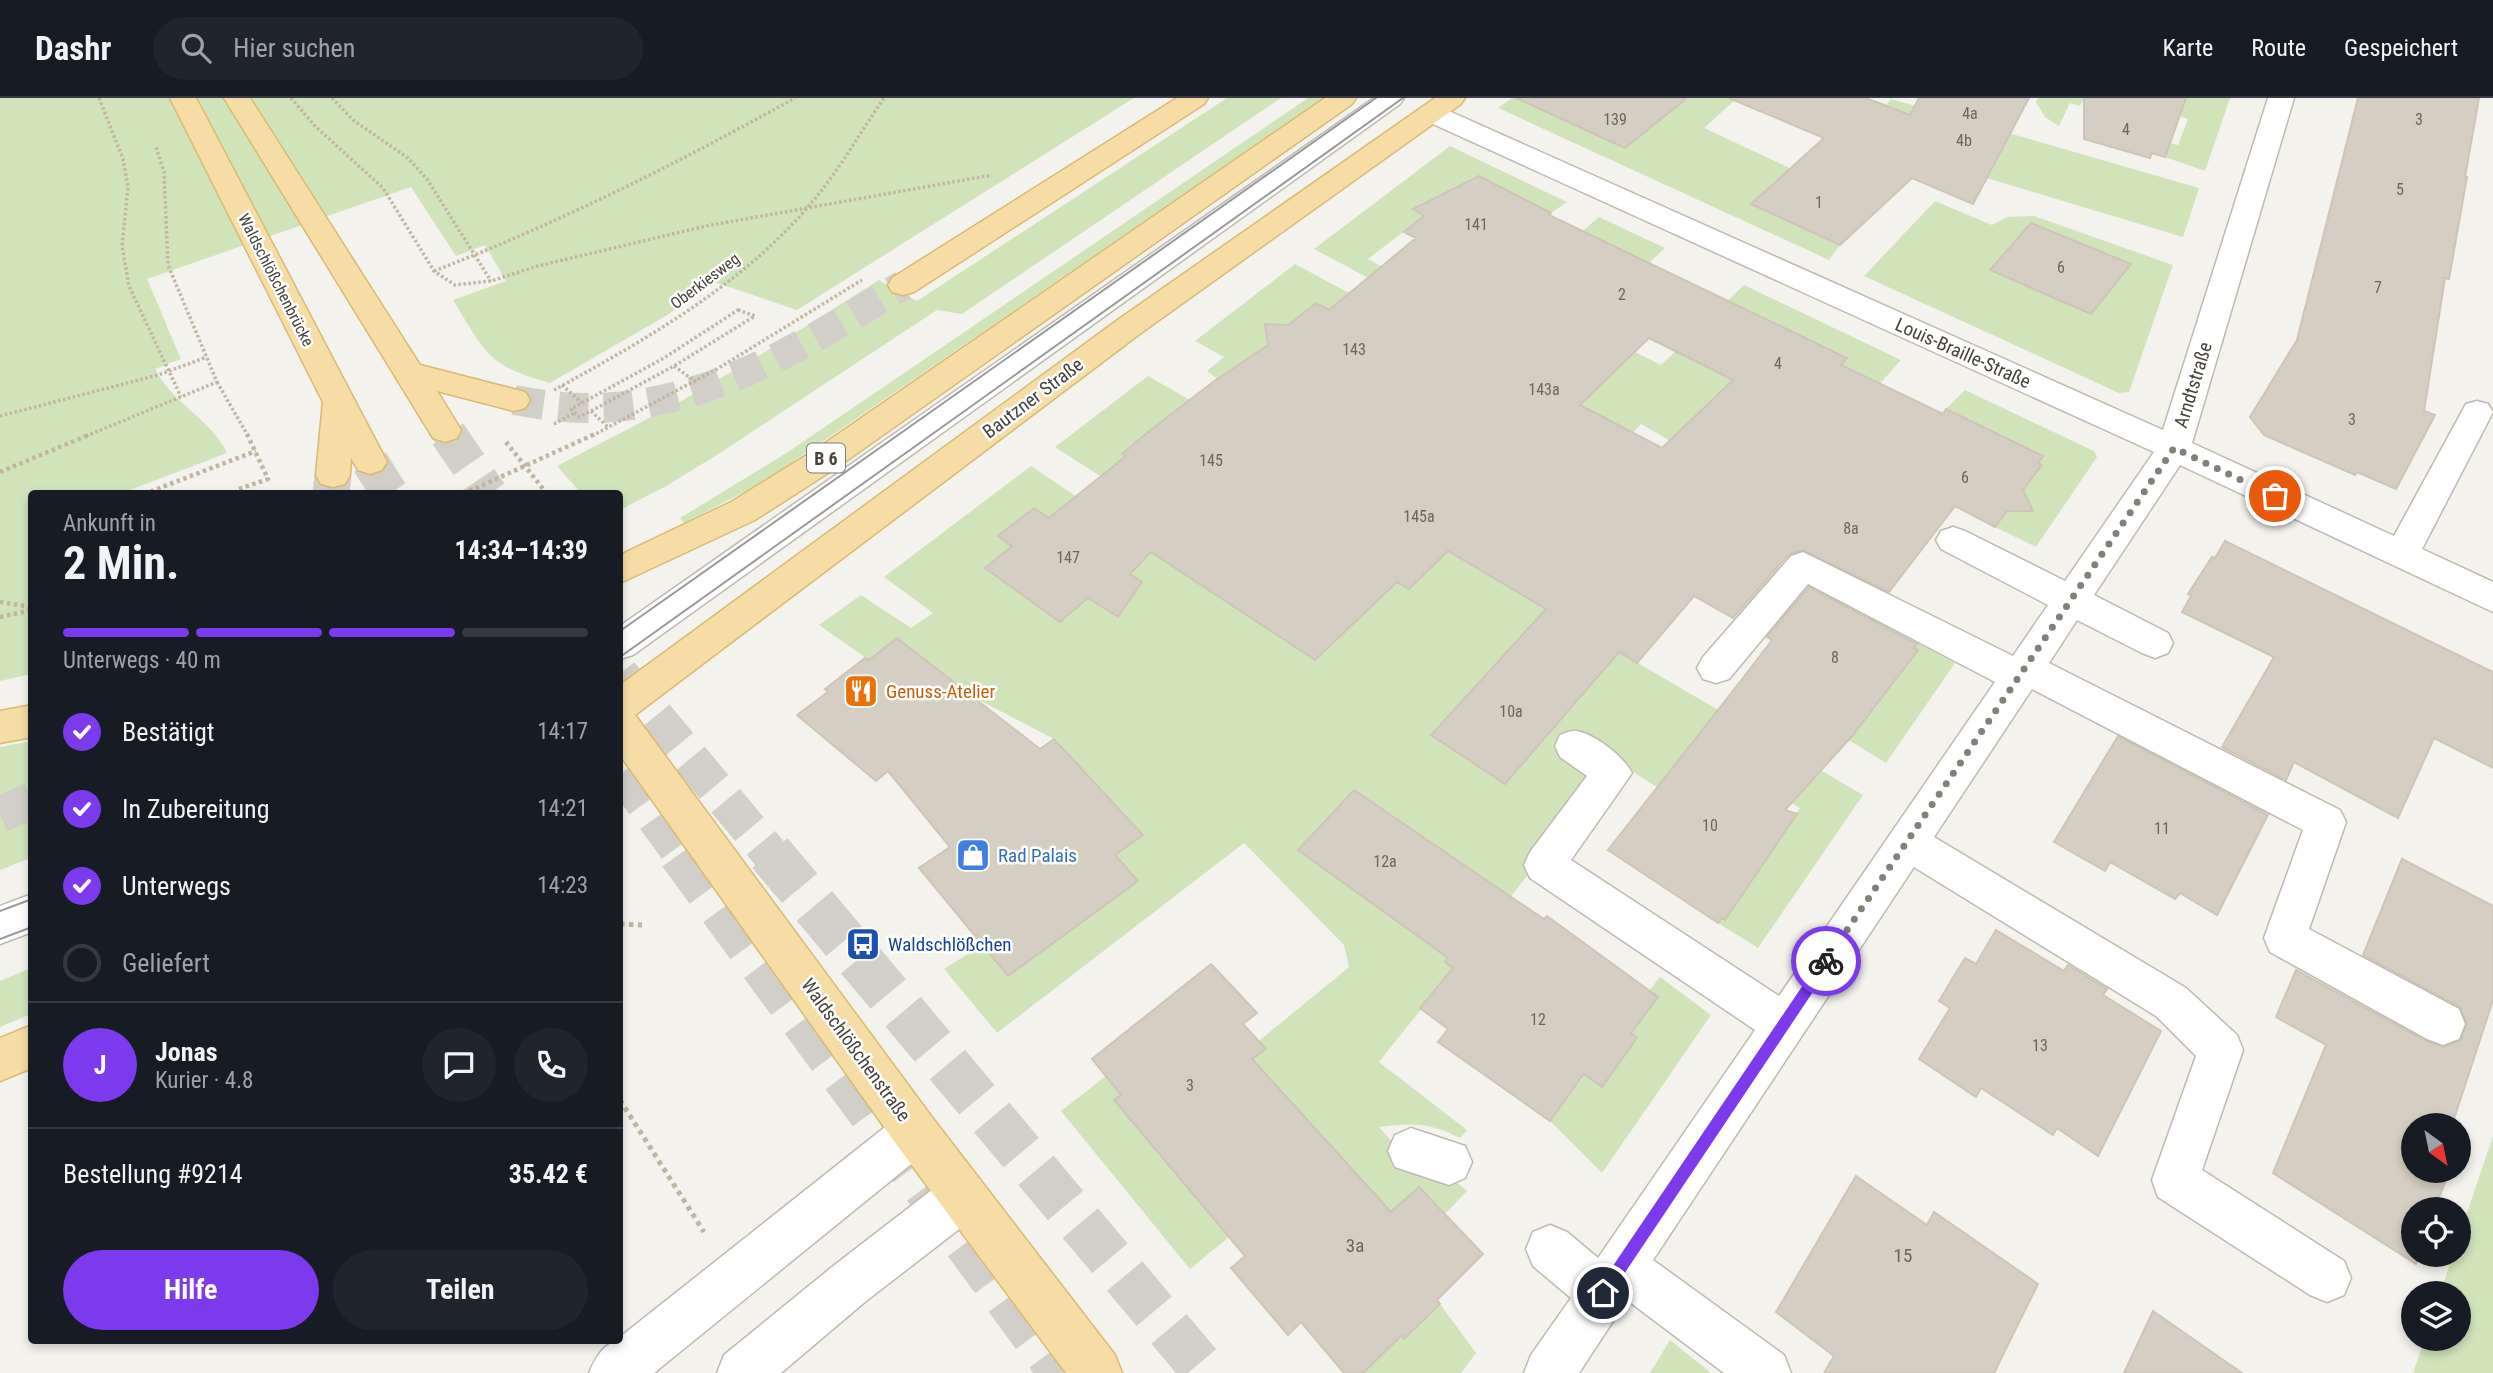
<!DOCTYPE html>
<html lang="de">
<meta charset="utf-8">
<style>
body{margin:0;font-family:"Roboto Condensed",sans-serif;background:#20242c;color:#f1f3f6;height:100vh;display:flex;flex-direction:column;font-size:26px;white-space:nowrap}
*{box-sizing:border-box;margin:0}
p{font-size:23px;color:#9ea1a6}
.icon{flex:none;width:38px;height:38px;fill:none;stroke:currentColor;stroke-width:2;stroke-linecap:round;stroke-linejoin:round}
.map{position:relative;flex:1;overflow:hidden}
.sheet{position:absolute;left:28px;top:392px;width:595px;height:854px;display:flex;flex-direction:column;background:#171b24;border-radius:7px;box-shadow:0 4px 10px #0003}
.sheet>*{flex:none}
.needle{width:46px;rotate:147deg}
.controls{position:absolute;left:2401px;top:1015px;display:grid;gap:14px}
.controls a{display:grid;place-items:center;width:70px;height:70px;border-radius:50%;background:#171b24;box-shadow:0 4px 10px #0003;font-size:35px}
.pin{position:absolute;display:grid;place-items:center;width:60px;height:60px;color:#fff;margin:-30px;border:4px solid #fff;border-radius:50%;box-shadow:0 2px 7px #0007}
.courier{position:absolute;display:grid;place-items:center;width:70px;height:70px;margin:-35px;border:5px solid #7c3aed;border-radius:50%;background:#fff;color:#222;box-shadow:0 2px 9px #0007}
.head em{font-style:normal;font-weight:700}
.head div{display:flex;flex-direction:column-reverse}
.head{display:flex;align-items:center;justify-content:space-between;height:119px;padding:0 35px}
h1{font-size:46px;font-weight:700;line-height:52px}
.bar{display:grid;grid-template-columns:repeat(4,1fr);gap:10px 7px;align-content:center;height:84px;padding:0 35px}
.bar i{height:9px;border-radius:5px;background:#363941}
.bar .current{background:#7c3aed}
.bar p{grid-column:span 4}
.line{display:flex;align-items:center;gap:18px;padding:0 35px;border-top:2px solid #363941}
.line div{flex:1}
.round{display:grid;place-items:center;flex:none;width:74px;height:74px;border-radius:37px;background:#20242c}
ol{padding:0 35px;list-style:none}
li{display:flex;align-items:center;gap:21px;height:77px}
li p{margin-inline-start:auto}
li .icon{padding:7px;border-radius:50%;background:#7c3aed;color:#fff;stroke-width:4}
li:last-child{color:#9ea1a6}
li i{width:38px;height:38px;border:4px solid #363941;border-radius:50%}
.action{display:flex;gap:14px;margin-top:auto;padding:14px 35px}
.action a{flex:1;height:80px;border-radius:42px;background:#7c3aed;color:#fff;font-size:28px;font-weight:700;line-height:80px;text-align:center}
.action a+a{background:#20242c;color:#f1f3f6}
header{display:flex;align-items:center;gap:42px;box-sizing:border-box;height:98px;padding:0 35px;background:#171b24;border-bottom:2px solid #363941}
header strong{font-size:33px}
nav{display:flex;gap:38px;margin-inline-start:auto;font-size:24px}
.search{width:490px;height:63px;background:#20242c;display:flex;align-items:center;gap:18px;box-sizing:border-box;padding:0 24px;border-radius:38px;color:#9ea1a6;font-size:26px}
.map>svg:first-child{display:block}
.green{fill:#d1e4b9}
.building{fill:#d5cec2;stroke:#cfc5b6;stroke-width:2;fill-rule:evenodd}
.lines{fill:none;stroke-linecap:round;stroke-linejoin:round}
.major-tunnel-far2{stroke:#d2cfc8;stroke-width:30;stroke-dasharray:30 15;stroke-linecap:butt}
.major-tunnel-far1{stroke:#d2cfc8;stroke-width:37;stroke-dasharray:37 18;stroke-linecap:butt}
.major-tunnel{stroke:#d2cfc8;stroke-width:46;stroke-dasharray:46 23;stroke-linecap:butt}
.minor-casing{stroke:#bfb9af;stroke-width:3}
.major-casing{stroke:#d9ba75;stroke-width:3}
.path-far2{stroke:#c0b5a2;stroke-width:3.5;stroke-dasharray:2.5 2.5;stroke-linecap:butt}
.path-far1{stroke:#c0b5a2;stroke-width:4.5;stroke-dasharray:3.5 3.5;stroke-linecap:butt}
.path{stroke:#c0b5a2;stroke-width:5;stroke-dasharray:4.5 4.5;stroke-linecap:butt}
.minor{fill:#fff;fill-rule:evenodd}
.major{fill:#f5dda5;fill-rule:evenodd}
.tram{stroke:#999;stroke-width:2}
.route{fill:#7c3aed}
.done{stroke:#848078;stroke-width:7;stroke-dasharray:0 12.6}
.labels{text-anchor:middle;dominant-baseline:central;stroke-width:5;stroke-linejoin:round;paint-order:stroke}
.number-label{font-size:16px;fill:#6b665c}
.far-street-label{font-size:16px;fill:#48433a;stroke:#fff}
.shield{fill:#fff;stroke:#7f7b75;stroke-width:2}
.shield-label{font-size:18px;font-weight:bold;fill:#48433a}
.street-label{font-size:19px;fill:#48433a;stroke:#fff}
.food-label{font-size:19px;fill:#c56008;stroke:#fff;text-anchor:start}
.shop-label{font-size:19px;fill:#366cbe;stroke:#fff;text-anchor:start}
.transit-label{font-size:19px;fill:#164399;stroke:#fff;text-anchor:start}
.near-number-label{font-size:19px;fill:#6b665c}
</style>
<header>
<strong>Dashr</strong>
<div class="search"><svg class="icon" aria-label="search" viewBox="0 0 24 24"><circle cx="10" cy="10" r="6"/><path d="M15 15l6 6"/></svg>Hier suchen</div>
<nav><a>Karte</a><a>Route</a><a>Gespeichert</a></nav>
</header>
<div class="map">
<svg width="2493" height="1275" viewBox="0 0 2493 1275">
<rect width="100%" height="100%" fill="#f4f2ec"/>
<g class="green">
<path d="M0 0H1134L797 212 714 184 669 216 550 285C487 268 486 255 453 202L506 183 485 147 456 158 411 89 147 181 181 261 155 271C173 306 211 321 227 355L122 395 32 396 31 576 0 583Z"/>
<polygon points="1227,0 1281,0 962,216 937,212 720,355 668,387 620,412 620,396 581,395 557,368 676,306 752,262 879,182 917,203"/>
<polygon points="1308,0 1324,0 765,383 684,425 680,420 788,354"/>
<polygon points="1512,0 1801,0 1778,21 1734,3 1704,30 1792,71 1753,107 1840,147 1829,162 1498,10"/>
<polygon points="2038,0 2084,0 2080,8 2070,5 2059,28 2045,19 2036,4"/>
<polygon points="2166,0 2230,0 2205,73 2165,59 2170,45 2178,47 2188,21 2180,18 2184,5"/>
<polygon points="1891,1 2199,90 2183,139 1973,76 1867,31"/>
<polygon points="1450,48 1567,104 1551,115 1475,79 1368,161 1430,195 1417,206 1314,151"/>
<polygon points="1935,103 1992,127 2007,119 2034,118 2173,167 2129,294 2119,295 1864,178"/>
<path d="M1599 119 1665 150 1649 165 1617 150 1591 294 1635 254 1661 267 1744 187 1901 262 1826 346 1734 380 1641 326 1493 480 1863 697 1758 850 1718 825 1800 710 1693 645 1658 690 1618 664 1379 964 1467 1032 1460 1040C1429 1024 1412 1025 1379 1029L1418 1073 1451 1079 1467 1093 1445 1116 1419 1089 1391 1114 1305 1019 1247 965 1265 951 1259 943 1349 869 1344 847 1244 745 997 935 944 871 982 847 1008 878 1137 783 1115 757 1143 736 1054 641 975 600 897 540 869 562 819 527 861 497 911 530 933 515 884 479 1031 368 1125 431 1234 464 1055 349 1148 278 1190 302 1123 356 1234 426 1225 297 1216 280 1207 273 1224 259 1195 243 1295 166 1349 195 1428 262 1559 328 1590 297 1489 212Z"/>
<polygon points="1965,292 2094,353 2097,359 2036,449 1995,429 2043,358 1946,311"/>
<polygon points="1918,545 1955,565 1886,665 1847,641"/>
<polygon points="31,643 31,760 0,772 0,649"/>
<polygon points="31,870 31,916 0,929 0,883"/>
<polygon points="1660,879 1711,917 1602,1075 1550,1023"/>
<polygon points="1106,978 1121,996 1115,1002 1229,1139 1190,1171 1061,1013"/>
<polygon points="2493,1038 2493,1275 2413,1275 2425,1241 2459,1241 2459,1195 2440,1195 2453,1157 2459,1157 2459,1139"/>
<polygon points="1437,1202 1476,1255 1461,1275 1363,1275"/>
<polygon points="1670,1242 1711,1275 1650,1275"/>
</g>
<g class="building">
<polygon points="1516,0 1687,0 1625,50"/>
<polygon points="1729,0 1866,0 1910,17 1919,0 2029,0 1973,106 1912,80 1840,147 1751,106 1824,40"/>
<polygon points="2084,0 2186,0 2165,59 2152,55 2150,60 2084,41"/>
<polygon points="2358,0 2479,0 2465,79 2467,79 2449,181 2445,180 2424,313 2435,317 2396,391 2357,374 2355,377 2264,337 2250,319 2297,242"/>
<path d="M1479 78 1551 115 1549 117 1847 260 1841 267 1943 316 1946 311 2043 358 2038 365 2042 367 2023 392 2033 413H2007L1995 429 1955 408 1889 494 1802 452 1789 456 1733 520 1694 498 1637 565 1619 554 1505 686 1431 637 1546 511 1448 453 1409 491 1397 484 1315 562 1151 454 1130 476 1142 484 1118 519 1088 500 1060 524 985 470 1012 448 998 438 1034 410 1049 420 1126 358 1122 356 1143 338 1213 284 1268 247 1265 226 1288 227 1316 205 1329 212 1416 140 1404 134 1424 118 1413 111ZM1649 240 1733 282 1662 350 1580 307Z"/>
<polygon points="2031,125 2131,166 2091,216 1990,172"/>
<polygon points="2225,443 2493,574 2493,670 2434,640 2398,720 2294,664 2286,682 2222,649 2274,559 2182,514 2191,498 2188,496 2212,459 2215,460"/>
<polygon points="1809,489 1917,546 1914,550 1918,552 1853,637 1785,712 1797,716 1725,822 1722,820 1718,825 1608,752 1743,580 1772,542 1767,539"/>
<polygon points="897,540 1040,651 1054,641 1143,737 1115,757 1138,783 1008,878 919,770 950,749 888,673 876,683 797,617 828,594 825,591 865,560 869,562"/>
<polygon points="2118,638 2268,717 2217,817 2180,795 2175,801 2110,764 2105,773 2054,744"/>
<polygon points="1354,692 1511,799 1544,821 1547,818 1658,899 1631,935 1637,940 1602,989 1584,976 1550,1023 1438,944 1448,931 1420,910 1453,870 1445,864 1448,860 1298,752"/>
<polygon points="2402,761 2493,808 2493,902 2452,1027 2413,1027 2413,1073 2449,1073 2435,1111 2413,1111 2413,1157 2419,1157 2416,1166 2273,1075 2326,947 2276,919 2296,872 2426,943 2444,949 2461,942 2467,925 2460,909 2363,857"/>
<polygon points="1996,832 2064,873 2068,867 2107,891 2103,897 2161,933 2098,1058 2057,1030 2053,1037 1981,990 1976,999 1919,961 1950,910 1939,903 1965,860 1976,866"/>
<polygon points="1211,866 1257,915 1243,926 1266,951 1252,961 1391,1114 1419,1089 1483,1156 1437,1202 1440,1206 1404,1241 1402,1237 1363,1275 1344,1275 1301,1224 1288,1237 1231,1170 1245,1158 1114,1002 1121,997 1092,961"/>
<polygon points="1856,1078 1927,1127 1934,1114 2038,1186 1994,1275 1824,1275 1834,1258 1776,1214"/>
<polygon points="2153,1213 2242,1275 2124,1275"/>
</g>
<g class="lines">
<g class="major-tunnel-far2">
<path d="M514 302C537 306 560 310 583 310 702 312 805 247 903 187"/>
<polyline points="445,332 449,338"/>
</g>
<g class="major-tunnel-far1">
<polyline points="448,336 489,396"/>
<polyline points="370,364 390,396"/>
<polyline points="331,396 333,377"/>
<polyline points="620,576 771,757"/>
<polyline points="620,678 634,691 682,757"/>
<polyline points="0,716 32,703"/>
</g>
<g class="major-tunnel">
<polyline points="681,755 1062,1275"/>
<polyline points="770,755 1206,1275"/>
</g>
<g class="minor-casing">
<g id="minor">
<polygon points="1374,0 1404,0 1400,6 633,557 620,561 620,528"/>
<path d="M2268 0H2294L2192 345 2394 438 2466 306 2477 303 2488 306 2493 314 2422 451 2493 484V514L2180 367 2094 497 2168 535 2173 545 2168 555 2155 560 2142 555 2077 522 2049 565 2340 712 2346 724 2309 831 2459 911 2465 926 2459 941 2443 947 2427 941 2270 854 2264 840 2303 732 2032 591 1934 739 2186 890 2237 937 2243 952 2202 1072 2344 1163 2351 1180 2344 1197 2327 1204 2310 1197 2158 1099 2152 1082 2196 958 2156 918 1914 769 1653 1162 1784 1257 1791 1275H1724L1627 1202 1579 1275H1524L1531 1257 1571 1200 1533 1168 1526 1151 1533 1134 1550 1127 1567 1134 1598 1160 1755 932 1530 780 1524 767 1530 754 1587 678 1560 659 1555 648 1560 637C1566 635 1571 632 1577 633 1596 637 1623 658 1632 675L1571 762 1779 898 1995 584 1808 486 1729 581 1716 585 1703 581 1697 570 1703 559 1791 458 1803 454 2013 558 2048 507 1941 451 1936 442 1941 433 1953 429 1965 433 2065 483 2154 354 1422 21 1418 15 1422 9 1431 7 1440 9 2163 332Z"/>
<polygon points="32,796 32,834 0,846 0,808"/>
<path d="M915 1011 931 1018 938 1034 931 1050 654 1275H589C595 1261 603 1245 620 1242V1239L899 1018Z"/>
<polygon points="1411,1030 1465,1048 1472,1064 1465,1080 1449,1087 1395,1069 1388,1053 1395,1037"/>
<polygon points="963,1074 980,1081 987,1098 980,1115 866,1203 781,1275 717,1275 724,1257 832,1169 946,1081"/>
</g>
</g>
<g class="major-casing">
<g id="major">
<polygon points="170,0 196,0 387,364 382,372 370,376 358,372 351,360 350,377 345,386 333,389 321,386 316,377 323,304"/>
<polygon points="224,0 250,0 420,267 525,294 530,302 525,310 514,313 437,293 461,332 457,340 445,344 433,340"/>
<polygon points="1177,0 1208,0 1204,6 914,194 903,197 892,194 888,187 892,180"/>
<polygon points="1325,0 1356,0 1352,6 839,368 755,422 620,485 620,457 731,404 815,352"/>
<polygon points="1435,0 1465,0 1461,6 1141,235 635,617 931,1018 1115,1257 1122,1275 1066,1275 899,1050 620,657 620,587 1119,221"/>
<polygon points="32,607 32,639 0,645 0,613"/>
<polygon points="32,927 32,970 0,983 0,940"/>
</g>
</g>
<g class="path-far2">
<polyline points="99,0 123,61 128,89 122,148 129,188 181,299"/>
<polyline points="291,0 315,28 383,90 434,173 455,187 491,183 538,168 706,128 992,77"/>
<polyline points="332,0 353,22 408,60 427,81 491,183"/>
<path d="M434 173C559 125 678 65 795 0"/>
<polygon points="738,212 755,218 674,268 591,313 579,319 571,311 664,260"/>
<polyline points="674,268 696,284"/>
<polyline points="217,284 248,338"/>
<polyline points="562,287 582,305"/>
<path d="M554 292C645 242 739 189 808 109 837 76 859 36 884 0"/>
<polyline points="591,313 609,330"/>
<polyline points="0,318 158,277 207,259"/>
<polyline points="554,326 575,315"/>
<polyline points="86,338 217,284 168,167 164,74 156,49"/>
<polyline points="592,338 717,271 862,182"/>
</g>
<g class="path-far1">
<polyline points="506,344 547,396"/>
<polyline points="0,374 91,336"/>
<polyline points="239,391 268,381 247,336"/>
<polyline points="144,396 256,353"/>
<polyline points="463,396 595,336"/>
<polyline points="0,504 32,509"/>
<polyline points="0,519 32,512"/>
</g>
<g class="path">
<polyline points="620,826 642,827"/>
<polyline points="620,1002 704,1134"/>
</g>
<use href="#minor" class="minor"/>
<use href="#major" class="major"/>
<g class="tram">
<polyline points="620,533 1376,0"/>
<polyline points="620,559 1403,0"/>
<polyline points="0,813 32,801"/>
<polyline points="0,841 32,829"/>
</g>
</g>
<polygon class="route" points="1826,857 1831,859 1831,867 1608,1200 1603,1202 1598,1200 1596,1195 1598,1190 1822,859"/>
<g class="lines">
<polyline class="done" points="1826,863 2174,350 2275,398"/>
</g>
<defs>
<g id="restaurant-square" transform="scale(1.75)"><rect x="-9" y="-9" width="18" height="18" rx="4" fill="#e8710a" stroke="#fff"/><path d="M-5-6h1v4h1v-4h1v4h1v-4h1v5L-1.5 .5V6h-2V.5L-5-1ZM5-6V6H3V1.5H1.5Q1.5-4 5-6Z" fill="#fff"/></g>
<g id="shop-square" transform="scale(1.75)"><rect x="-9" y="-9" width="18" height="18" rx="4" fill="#3f7fe0" stroke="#fff"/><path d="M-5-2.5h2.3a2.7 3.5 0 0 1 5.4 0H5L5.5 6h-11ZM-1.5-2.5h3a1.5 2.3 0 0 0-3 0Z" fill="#fff"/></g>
<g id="bus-square" transform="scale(1.75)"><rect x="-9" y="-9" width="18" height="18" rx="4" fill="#1a4fb4" stroke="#fff"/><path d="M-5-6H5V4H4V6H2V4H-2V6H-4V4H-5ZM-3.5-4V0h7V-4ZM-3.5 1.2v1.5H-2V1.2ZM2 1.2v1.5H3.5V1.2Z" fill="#fff"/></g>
</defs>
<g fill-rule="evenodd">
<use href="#restaurant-square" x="861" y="593"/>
<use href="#shop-square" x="973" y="757"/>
<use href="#bus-square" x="863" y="846"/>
</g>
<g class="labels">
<g class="number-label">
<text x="1970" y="15">4a</text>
<text x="1615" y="21">139</text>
<text x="2419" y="21">3</text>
<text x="2126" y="31">4</text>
<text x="1964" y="42">4b</text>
<text x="2400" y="91">5</text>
<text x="1819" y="104">1</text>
<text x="1476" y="126">141</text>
<text x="2061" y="169">6</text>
<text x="2378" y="189">7</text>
<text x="1622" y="196">2</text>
<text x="1354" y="251">143</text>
<text x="1778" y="265">4</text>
<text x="1544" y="291">143a</text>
<text x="2352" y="321">3</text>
<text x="1211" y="362">145</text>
<text x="1965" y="379">6</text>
<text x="1419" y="418">145a</text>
<text x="1851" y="430">8a</text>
<text x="1068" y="459">147</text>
<text x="1835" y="559">8</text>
<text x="1511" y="613">10a</text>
<text x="1710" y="727">10</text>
<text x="2162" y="730">11</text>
<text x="1385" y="763">12a</text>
<text x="1538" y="921">12</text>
<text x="2040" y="947">13</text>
<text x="1190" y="987">3</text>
</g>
<g class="far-street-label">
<text transform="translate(276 182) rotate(63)">Waldschlößchenbrücke</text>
<text transform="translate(705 183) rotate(-37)">Oberkiesweg</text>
</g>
<rect class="shield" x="807" y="345.5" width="38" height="29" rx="5"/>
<g class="shield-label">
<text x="826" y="360">B 6</text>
</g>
<g class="street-label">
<text transform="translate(1963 255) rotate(24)">Louis-Braille-Straße</text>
<text transform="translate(2193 287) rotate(-73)">Arndtstraße</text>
<text transform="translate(1033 300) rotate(-37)">Bautzner Straße</text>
<text transform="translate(856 952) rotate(54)">Waldschlößchenstraße</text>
</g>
<g class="food-label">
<text x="886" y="593">Genuss-Atelier</text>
</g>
<g class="shop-label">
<text x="998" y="757">Rad Palais</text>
</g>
<g class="transit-label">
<text x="888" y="846">Waldschlößchen</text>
</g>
<g class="near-number-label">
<text x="1355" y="1147">3a</text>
<text x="1903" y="1157">15</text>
</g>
</g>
</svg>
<div class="controls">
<a><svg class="needle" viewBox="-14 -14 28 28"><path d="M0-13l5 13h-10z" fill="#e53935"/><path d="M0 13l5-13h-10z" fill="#9ea1a6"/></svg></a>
<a><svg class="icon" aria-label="locate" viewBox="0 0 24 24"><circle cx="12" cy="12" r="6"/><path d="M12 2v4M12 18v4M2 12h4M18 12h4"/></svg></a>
<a><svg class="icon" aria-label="layers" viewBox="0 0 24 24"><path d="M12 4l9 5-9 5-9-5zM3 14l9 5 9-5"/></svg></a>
</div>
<div class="pin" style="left:2275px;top:398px;background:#ea580c"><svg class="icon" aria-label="bag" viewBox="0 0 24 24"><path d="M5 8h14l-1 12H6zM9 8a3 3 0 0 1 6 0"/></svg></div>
<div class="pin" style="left:1603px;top:1195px;background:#1f2937"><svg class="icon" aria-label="home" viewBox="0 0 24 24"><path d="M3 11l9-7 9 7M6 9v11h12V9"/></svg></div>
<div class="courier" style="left:1826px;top:863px"><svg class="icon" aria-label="bike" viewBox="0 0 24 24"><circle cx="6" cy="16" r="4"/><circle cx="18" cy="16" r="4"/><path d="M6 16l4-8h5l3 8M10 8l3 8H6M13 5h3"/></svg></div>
<section class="sheet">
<div class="head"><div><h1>2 Min.</h1><p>Ankunft in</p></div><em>14:34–14:39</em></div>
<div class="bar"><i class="current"></i><i class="current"></i><i class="current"></i><i></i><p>Unterwegs · 40 m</p></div>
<ol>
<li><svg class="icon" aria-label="check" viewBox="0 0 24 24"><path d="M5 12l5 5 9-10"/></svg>Bestätigt<p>14:17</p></li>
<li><svg class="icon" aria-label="check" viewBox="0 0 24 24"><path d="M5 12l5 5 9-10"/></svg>In Zubereitung<p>14:21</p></li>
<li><svg class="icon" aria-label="check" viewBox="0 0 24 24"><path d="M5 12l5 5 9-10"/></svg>Unterwegs<p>14:23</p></li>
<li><i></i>Geliefert</li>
</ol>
<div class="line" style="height:126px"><b class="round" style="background:#7c3aed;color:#fff">J</b><div><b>Jonas</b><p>Kurier · 4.8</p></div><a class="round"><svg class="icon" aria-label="chat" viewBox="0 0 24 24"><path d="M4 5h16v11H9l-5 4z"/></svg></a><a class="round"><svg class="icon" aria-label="phone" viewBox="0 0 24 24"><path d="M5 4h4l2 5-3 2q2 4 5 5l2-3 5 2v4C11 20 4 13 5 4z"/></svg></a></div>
<div class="line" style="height:91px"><div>Bestellung #9214</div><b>35.42 €</b></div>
<div class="action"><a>Hilfe</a><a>Teilen</a></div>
</section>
</div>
